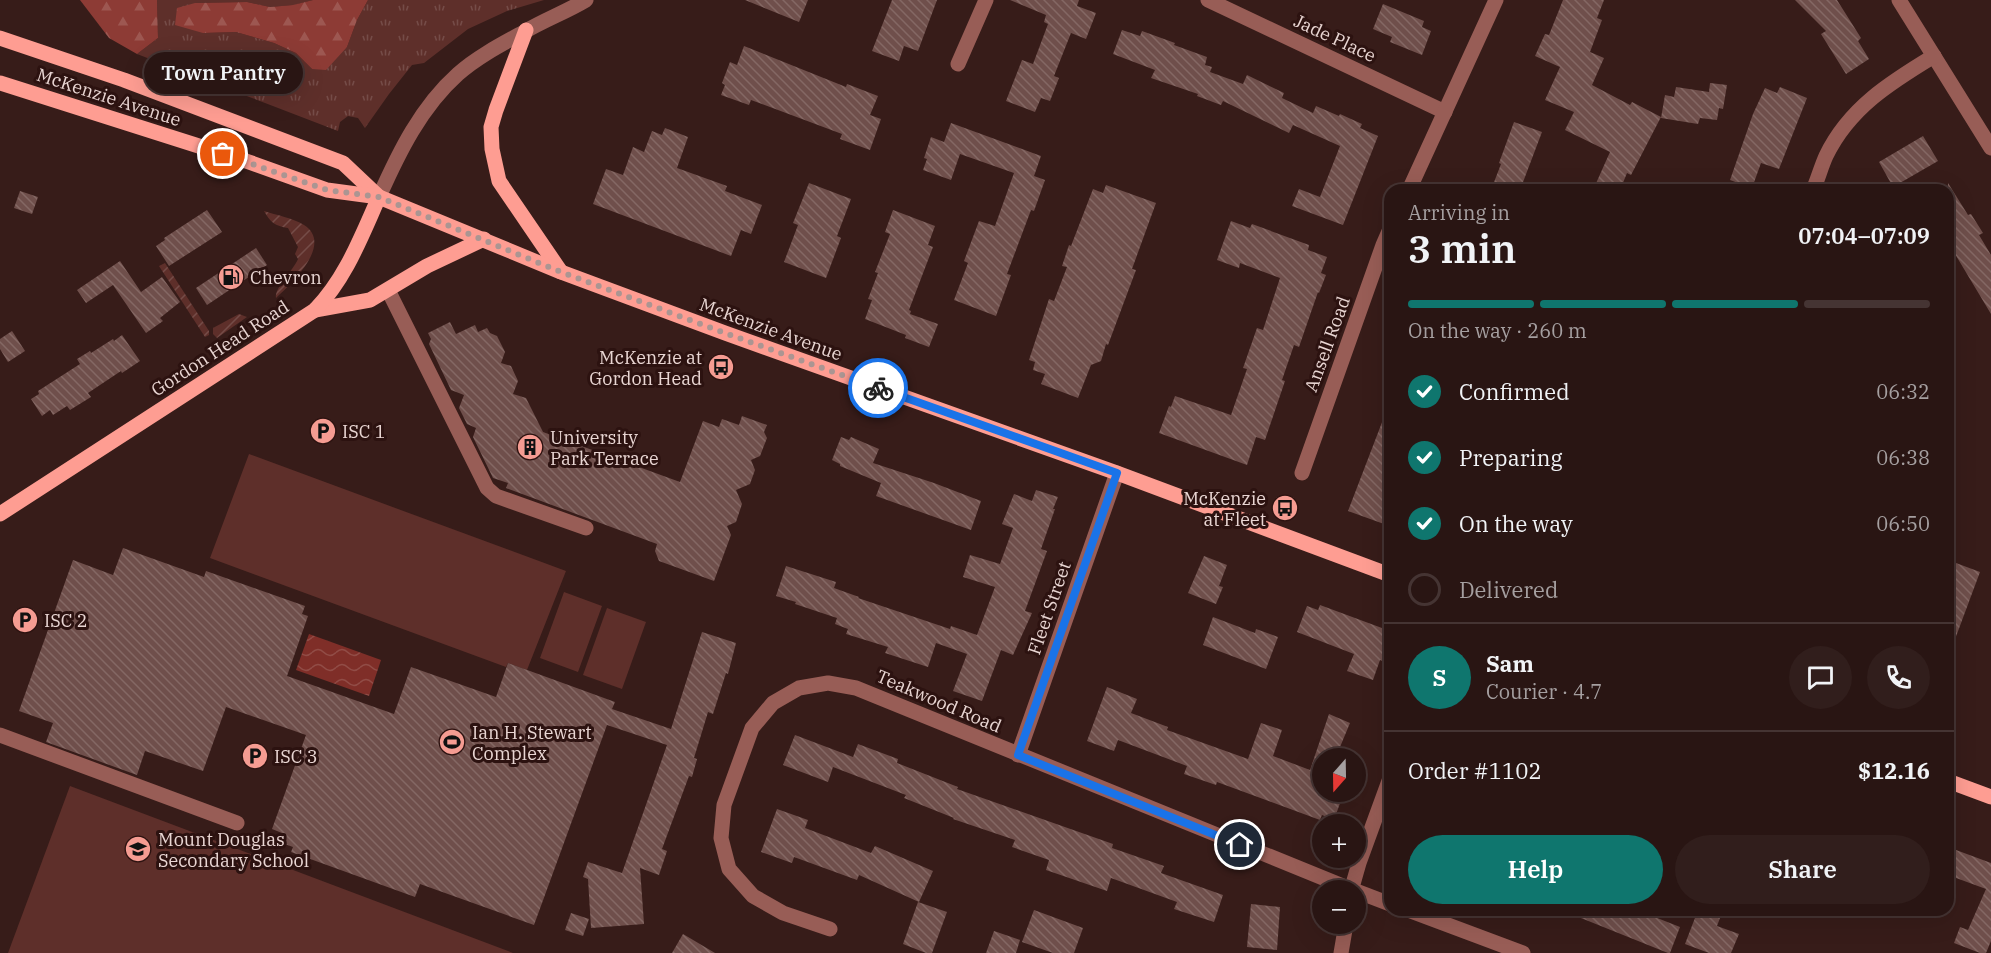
<!DOCTYPE html>
<meta charset="utf-8">
<style>
body{margin:0;font-family:"IBM Plex Serif",serif;background:#311e1c;color:#f1f3f6;height:100vh;display:flex;flex-direction:column;font-size:22px;white-space:nowrap}
*{box-sizing:border-box;margin:0}
p{font-size:20px;color:#a59fa0}
.icon{flex:none;width:33px;height:33px;fill:none;stroke:currentColor;stroke-width:2;stroke-linecap:round;stroke-linejoin:round}
.map{position:relative;flex:1;overflow:hidden}
.drawer{position:absolute;left:1384px;top:184px;width:570px;height:732px;display:flex;flex-direction:column;background:#291513;border-radius:18px;box-shadow:0 6px 24px #0002,0 0 0 2px #453433}
.drawer>*{flex:none}
.needle{width:39px;rotate:200deg}
.fabs{position:absolute;left:1312px;top:748px;display:grid;gap:12px}
.fabs a{display:grid;place-items:center;width:54px;height:54px;border-radius:50%;background:#291513;box-shadow:0 6px 24px #0002,0 0 0 2px #453433;font-size:30px}
.pin{position:absolute;display:grid;place-items:center;width:51px;height:51px;color:#fff;margin:-26px;border:3px solid #fff;border-radius:50%;box-shadow:0 2px 6px #0007}
.courier{position:absolute;display:grid;place-items:center;width:60px;height:60px;margin:-30px;border:4px solid #1a73e8;border-radius:50%;background:#fff;color:#222;box-shadow:0 2px 8px #0007}
.bubble{position:absolute;height:42px;border-radius:21px;background:#291513;box-shadow:0 6px 24px #0002,0 0 0 2px #453433;font-size:20px;font-weight:600;line-height:42px;text-align:center}
.head em{font-style:normal;font-weight:600}
.head div{display:flex;flex-direction:column-reverse}
.head{display:flex;align-items:center;justify-content:space-between;height:102px;padding:0 24px}
h1{font-size:39px;font-weight:600;line-height:45px}
.bar{display:grid;grid-template-columns:repeat(4,1fr);gap:9px 6px;align-content:center;height:72px;padding:0 24px}
.bar i{height:8px;border-radius:4px;background:#453433}
.bar .on{background:#0f766e}
.bar p{grid-column:span 4}
.line{display:flex;align-items:center;gap:15px;padding:0 24px;border-top:2px solid #453433}
.line div{flex:1}
.round{display:grid;place-items:center;flex:none;width:63px;height:63px;border-radius:32px;background:#311e1c}
ol{padding:0 24px;list-style:none}
li{display:flex;align-items:center;gap:18px;height:66px}
li p{margin-inline-start:auto}
li .icon{padding:6px;border-radius:50%;background:#0f766e;color:#fff;stroke-width:4}
li:last-child{color:#a59fa0}
li i{width:33px;height:33px;border:3px solid #453433;border-radius:50%}
.cta{display:flex;gap:12px;margin-top:auto;padding:12px 24px}
.cta a{flex:1;height:69px;border-radius:36px;background:#0f766e;color:#fff;font-size:24px;font-weight:600;line-height:69px;text-align:center}
.cta a+a{background:#311e1c;color:#f1f3f6}
.map>svg:first-child{display:block}
.grass{fill:url(#grass-tufts)}
.forest{fill:url(#forest-firs)}
.garden{fill:url(#garden-furrows)}
.pitch{fill:#5e2f2a}
.water{fill:url(#water-waves)}
.building{fill:url(#building-back-hatch)}
.lines{fill:none;stroke-linecap:round;stroke-linejoin:round}
.minor{stroke:#985d56;stroke-width:15}
.major{stroke:#fe9d92;stroke-width:15}
.done{stroke:#ab9592;stroke-width:6;stroke-dasharray:0 10.8}
.route{stroke:#1a73e8;stroke-width:8}
.labels{text-anchor:middle;dominant-baseline:central;stroke-width:6;stroke-linejoin:round;paint-order:stroke}
.street-label{font-size:18px;fill:#e9d6d3;stroke:#2c1210}
.poi-label{font-size:18px;fill:#e9d6d3;stroke:#2c1210;text-anchor:start}
</style>
<div class="map">
<svg width="1991" height="953" viewBox="0 0 1991 953">
<defs>
<pattern id="grass-tufts" width="24" height="20" patternUnits="userSpaceOnUse" patternTransform="scale(1.5)"><rect width="24" height="20" fill="#5e2f2a"/><path d="M3 7l-1-3M5 7V3M7 7l1-3M15 17l-1-3M17 17v-4M19 17l1-3" fill="none" stroke="#754c48"/></pattern>
<pattern id="forest-firs" width="22" height="20" patternUnits="userSpaceOnUse" patternTransform="scale(1.5)"><rect width="22" height="20" fill="#8d3b35"/><path d="M5 1l3.5 6h-7zM16 11l3.5 6h-7z" fill="#9d5751"/></pattern>
<pattern id="garden-furrows" width="10" height="10" patternUnits="userSpaceOnUse" patternTransform="scale(1.5)"><rect width="10" height="10" fill="#5e2f2a"/><path d="M-1 1l2-2M0 10L10 0M9 11l2-2" fill="none" stroke="#754c48"/></pattern>
<pattern id="water-waves" width="16" height="10" patternUnits="userSpaceOnUse" patternTransform="scale(1.5)"><rect width="16" height="10" fill="#7f2e28"/><path d="M0 5q4-4 8 0t8 0" fill="none" stroke="#914c46"/></pattern>
<pattern id="building-back-hatch" width="6" height="6" patternUnits="userSpaceOnUse" patternTransform="scale(1.5)"><rect width="6" height="6" fill="#6f4f4b"/><path d="M-1 5l2 2M0 0l6 6M5-1l2 2" fill="none" stroke="#846864"/></pattern>
</defs>
<rect width="100%" height="100%" fill="#371c19"/>
<polygon class="grass" points="157,0 313,0 294,5 270,7 247,2 195,3 203,33 236,32 274,43 296,53 312,69 347,47 357,20 368,0 544,0 507,11 468,29 424,63 412,65 389,94 365,128 358,118 348,116 340,122 338,131 137,54 158,38"/>
<g class="forest">
<polygon points="80,0 157,0 158,38 137,54 109,38"/>
<polygon points="313,0 368,0 357,20 347,47 326,70 312,69 296,53 274,43 236,32 203,33 175,25 177,8 195,3 247,2 270,7 293,5"/>
</g>
<g class="garden">
<path d="M264 211C276 215 293 218 304 225 334 244 291 284 276 298 274 288 293 271 298 259L295 254 298 247 288 228C275 226 270 222 264 211Z"/>
<polygon points="165,263 209,331 209,335 205,337 159,266"/>
<polygon points="239,314 247,317 217,338 213,334 213,328"/>
</g>
<g class="pitch">
<polygon points="249,454 566,571 527,670 508,663 506,667 210,558"/>
<polygon points="564,592 602,606 578,672 540,658"/>
<polygon points="607,608 646,622 622,689 583,675"/>
<polygon points="70,786 513,953 8,953"/>
</g>
<polygon class="water" points="309,634 381,660 369,696 296,670"/>
<g class="building">
<polygon points="745,0 808,0 799,22"/>
<polygon points="892,0 937,0 918,51 904,46 899,61 872,51"/>
<polygon points="1010,0 1079,0 1077,6 1096,13 1086,39 1071,33 1054,76 1059,78 1050,101 1041,98 1035,112 1006,101 1022,60 1033,64 1048,24 1044,22 1046,15"/>
<polygon points="1563,0 1604,0 1597,18 1602,20 1590,52 1604,58 1592,85 1630,105 1632,102 1661,117 1631,175 1627,173 1620,190 1593,190 1610,152 1565,130 1574,112 1545,100 1560,67 1535,56 1545,34 1549,35"/>
<polygon points="1795,0 1837,0 1861,38 1858,41 1869,59 1846,74 1821,34 1826,31"/>
<polygon points="1383,4 1424,21 1422,27 1431,31 1422,55 1390,42 1392,37 1373,29"/>
<polygon points="1122,30 1140,36 1142,31 1175,43 1174,45 1207,57 1205,65 1212,67 1210,72 1243,84 1247,75 1284,93 1282,98 1313,113 1316,106 1339,116 1340,114 1362,124 1360,128 1378,136 1343,225 1292,206 1299,189 1320,197 1340,146 1293,125 1289,133 1223,101 1221,105 1197,96 1198,94 1151,78 1155,70 1113,54"/>
<polygon points="744,46 846,87 847,84 878,96 870,115 881,119 870,150 840,139 842,134 751,100 749,105 721,95 725,85 722,83 730,62 737,65"/>
<polygon points="1710,83 1727,85 1723,109 1719,108 1717,120 1700,118 1698,124 1661,118 1665,95 1674,97 1676,87 1709,92"/>
<polygon points="1780,87 1807,98 1779,169 1761,163 1752,188 1730,180 1753,114 1765,88 1777,93"/>
<polygon points="1514,122 1542,132 1520,190 1491,190 1501,164 1499,163"/>
<polygon points="951,123 1041,156 1034,176 1045,180 1034,211 1031,210 1007,274 1011,275 996,316 954,300 968,263 964,261 979,221 995,226 1014,173 960,154 951,180 923,170 927,159 924,158 931,137 944,142"/>
<polygon points="665,128 688,137 677,168 727,186 725,191 762,205 751,234 741,230 731,256 593,204 606,169 623,175 633,147 644,152 652,131 662,135"/>
<polygon points="1923,136 1938,161 1893,187 1879,162"/>
<polygon points="809,183 851,199 837,236 841,238 826,278 784,262 798,225 793,223"/>
<polygon points="1948,183 1968,215 1971,214 1983,233 1979,235 1991,255 1991,314 1952,249 1956,247 1948,235"/>
<polygon points="1106,185 1156,203 1132,269 1136,270 1108,345 1106,344 1101,361 1091,365 1078,398 1041,384 1045,374 1033,370 1035,362 1029,360 1049,299 1054,301 1067,267 1062,266 1069,245 1071,246 1093,189 1103,193"/>
<polygon points="20,191 38,197 32,214 14,208"/>
<polygon points="207,210 222,232 169,266 156,246 165,240 164,238"/>
<polygon points="893,210 935,226 928,245 933,247 909,310 911,311 910,314 938,324 929,347 905,338 906,335 865,319 872,300 868,299 878,273 875,272 890,234 885,232"/>
<polygon points="1231,221 1250,228 1252,224 1309,245 1308,250 1327,257 1321,273 1326,275 1319,293 1318,292 1299,347 1294,345 1282,380 1285,381 1265,440 1256,437 1247,465 1159,433 1169,406 1171,407 1175,396 1231,415 1247,369 1243,368 1257,328 1263,330 1280,278 1240,263 1239,268 1217,260"/>
<polygon points="256,248 267,265 207,305 196,288"/>
<polygon points="120,261 141,292 162,277 180,302 160,318 163,321 146,333 113,285 86,303 77,290"/>
<polygon points="450,322 456,334 475,325 478,332 487,328 490,333 497,336 505,352 501,363 511,366 518,381 513,394 526,398 543,432 680,482 703,421 719,427 722,419 739,425 742,416 767,425 764,432 767,438 760,456 751,460 755,470 750,484 736,490 742,504 736,522 727,526 731,535 714,581 659,561 655,551 657,544 506,488 508,483 493,478 473,437 476,428 467,424 459,408 464,395 451,390 429,344 431,339 428,333"/>
<polygon points="12,331 25,351 8,362 0,349 0,339"/>
<polygon points="122,335 140,361 122,373 121,371 88,393 91,397 70,410 67,406 53,415 50,410 42,416 31,399 39,394 38,391 80,364 77,359 90,351 91,353 113,339 114,341"/>
<polygon points="1389,404 1390,404 1390,522 1386,521 1384,524 1348,511"/>
<polygon points="841,437 849,440 851,437 879,449 873,463 934,483 981,501 971,530 876,496 881,483 840,466 840,464 832,460"/>
<polygon points="1036,490 1058,497 1053,509 1055,509 1041,549 1047,551 1025,611 1032,613 1013,655 1001,650 982,701 953,691 967,654 936,643 928,667 885,653 888,647 846,634 848,629 835,624 837,618 795,604 796,602 776,596 786,566 836,582 834,588 859,597 858,598 950,629 951,626 977,635 995,587 963,577 970,555 1000,564 1013,528 1002,524 1014,494 1032,501"/>
<polygon points="123,548 204,577 206,571 305,606 302,614 308,616 287,676 394,714 411,667 496,697 508,663 615,702 612,709 671,729 702,632 736,643 728,674 726,673 713,714 708,712 694,758 697,759 692,777 689,776 662,849 667,851 659,875 640,868 644,924 591,928 588,879 583,877 588,862 622,873 667,745 607,725 534,925 420,884 415,897 291,852 293,847 279,842 282,833 272,829 306,735 226,707 203,771 145,751 137,775 46,742 53,723 19,711 73,560 113,575"/>
<polygon points="1204,556 1227,565 1219,586 1223,587 1216,604 1188,593"/>
<polygon points="1948,560 1980,572 1951,650 1948,650"/>
<polygon points="1320,605 1390,631 1390,664 1380,660 1373,680 1347,671 1354,654 1297,632 1307,606 1318,610"/>
<polygon points="1213,617 1255,633 1256,629 1278,637 1266,669 1203,645"/>
<polygon points="1107,687 1137,699 1131,713 1168,727 1167,730 1248,759 1261,723 1282,730 1273,756 1310,770 1329,714 1350,723 1335,759 1323,759 1323,792 1344,792 1334,820 1322,815 1320,820 1217,782 1216,785 1184,774 1187,766 1118,740 1114,751 1087,741"/>
<polygon points="795,735 853,757 858,744 898,759 897,763 958,787 957,789 1113,844 1112,848 1164,866 1161,873 1223,895 1214,922 1174,909 1177,902 1111,878 1107,891 1046,870 1049,860 1012,847 1015,840 953,819 954,818 904,798 906,795 833,767 828,782 783,765"/>
<polygon points="777,809 808,820 805,828 871,853 875,846 933,871 919,902 859,875 857,880 794,857 792,863 761,852"/>
<polygon points="1948,847 1991,863 1991,941 1986,953 1980,953 1954,943 1960,927 1968,930 1986,889 1948,875"/>
<polygon points="918,902 947,912 932,953 926,953 903,944"/>
<polygon points="1251,904 1280,907 1277,950 1247,947"/>
<polygon points="1034,910 1083,928 1074,953 1053,953 1022,942"/>
<polygon points="1561,910 1637,910 1680,927 1670,953 1668,953"/>
<polygon points="1698,910 1723,910 1717,926 1739,934 1731,953 1709,953 1685,944"/>
<polygon points="571,913 589,919 583,936 565,930"/>
<polygon points="994,931 1020,940 1016,953 986,953"/>
<polygon points="683,934 715,953 672,953"/>
</g>
<g class="lines">
<g class="minor">
<polyline points="1208,0 1445,112"/>
<polyline points="1899,0 1991,148"/>
<polyline points="958,64 986,0"/>
<polyline points="1409,190 1496,0"/>
<path d="M1813 190C1818 179 1821 167 1826 156 1849 108 1891 82 1934 56"/>
<path d="M379 197C399 152 421 107 458 74 477 57 502 44 524 32 544 20 566 12 586 0"/>
<polyline points="388,290 487,488 496,496 586,528"/>
<polyline points="1302,473 1383,245 1390,229"/>
<polyline points="0,735 237,823"/>
<polyline points="1018,755 1117,473"/>
<polyline points="1351,891 1359,863 1390,778"/>
<polyline points="1356,891 1390,904"/>
<polyline points="1408,910 1523,953"/>
<polyline points="830,929 783,913 753,896 729,869 721,838 724,805 752,728 773,703 799,688 828,683 856,688 1355,891"/>
<polyline points="1341,953 1346,924"/>
</g>
<g class="major">
<polyline points="526,30 496,110 491,127 492,149 499,181 561,272"/>
<polyline points="0,38 124,80 343,163 379,197"/>
<polyline points="0,83 246,161 327,190 379,197 561,272 725,333 1117,473 1390,575"/>
<polyline points="315,310 370,300 427,266 484,239"/>
<path d="M0 514 315 310C346 278 361 237 379 197"/>
<polyline points="1948,781 1991,797"/>
</g>
</g>
<g class="lines">
<polyline class="done" points="223,154 327,190 379,197 561,272 725,333 878,388"/>
<polyline class="route" points="878,388 1117,473 1018,755 1240,845"/>
</g>
<defs>
<g id="fuel-disc" transform="scale(1.35)"><circle r="9.5" fill="#f59c92" stroke="#2c1210"/><path d="M-5.5-6h7V0h2V4h1.3V-2.5L3-4.5l.8-.8L6-3V5H2.5V1h-1V6h-7ZM-4.2-4.7v3.2H.2V-4.7Z" fill="#111"/></g>
<g id="bus-disc" transform="scale(1.35)"><circle r="9.5" fill="#f59c92" stroke="#2c1210"/><path d="M-5-6H5V4H4V6H2V4H-2V6H-4V4H-5ZM-3.5-4V0h7V-4ZM-3.5 1.2v1.5H-2V1.2ZM2 1.2v1.5H3.5V1.2Z" fill="#111"/></g>
<g id="parking-disc" transform="scale(1.35)"><circle r="9.5" fill="#f59c92" stroke="#2c1210"/><path d="M-3.5-5.5H1a3.5 3.5 0 0 1 0 7H-1V5.5H-3.5ZM-1-3.4V-.6H.8a1.4 1.4 0 0 0 0-2.8Z" fill="#111"/></g>
<g id="building-disc" transform="scale(1.35)"><circle r="9.5" fill="#f59c92" stroke="#2c1210"/><path d="M-4-6H4V6H1V3H-1V6H-4ZM-2.5-4.3h1.7v1.8h-1.7ZM.8-4.3h1.7v1.8H.8ZM-2.5-1h1.7V.8h-1.7ZM.8-1h1.7V.8H.8Z" fill="#111"/></g>
<g id="stadium-disc" transform="scale(1.35)"><circle r="9.5" fill="#f59c92" stroke="#2c1210"/><path d="M0-5a6.5 5 0 1 0 0 10a6.5 5 0 1 0 0-10ZM-3.5-1.8h7v3.6h-7Z" fill="#111"/></g>
<g id="school-disc" transform="scale(1.35)"><circle r="9.5" fill="#f59c92" stroke="#2c1210"/><path d="M0-5L7-2L0 1L-7-2ZM-4 1L0 2.5L4 1V4Q0 6-4 4Z" fill="#111"/></g>
</defs>
<g fill-rule="evenodd">
<use href="#fuel-disc" x="231" y="277"/>
<use href="#bus-disc" x="721" y="367"/>
<use href="#parking-disc" x="323" y="431"/>
<use href="#building-disc" x="530" y="447"/>
<use href="#bus-disc" x="1285" y="508"/>
<use href="#parking-disc" x="25" y="620"/>
<use href="#stadium-disc" x="452" y="742"/>
<use href="#parking-disc" x="255" y="756"/>
<use href="#school-disc" x="138" y="849"/>
</g>
<g class="labels">
<g class="street-label">
<text transform="translate(1335 38) rotate(25)">Jade Place</text>
<text transform="translate(109 97) rotate(18)">McKenzie Avenue</text>
<text transform="translate(771 329) rotate(20)">McKenzie Avenue</text>
<text transform="translate(1327 344) rotate(-70)">Ansell Road</text>
<text transform="translate(220 348) rotate(-33)">Gordon Head Road</text>
<text transform="translate(1049 608) rotate(-71)">Fleet Street</text>
<text transform="translate(939 701) rotate(23)">Teakwood Road</text>
</g>
<g class="poi-label">
<text x="250" y="277">Chevron</text>
<text x="702" y="357" text-anchor="end">McKenzie at<tspan x="702" dy="21">Gordon Head</tspan></text>
<text x="342" y="431">ISC 1</text>
<text x="550" y="437">University<tspan x="550" dy="21">Park Terrace</tspan></text>
<text x="1266" y="498" text-anchor="end">McKenzie<tspan x="1266" dy="21">at Fleet</tspan></text>
<text x="44" y="620">ISC 2</text>
<text x="472" y="732">Ian H. Stewart<tspan x="472" dy="21">Complex</tspan></text>
<text x="274" y="756">ISC 3</text>
<text x="158" y="839">Mount Douglas<tspan x="158" dy="21">Secondary School</tspan></text>
</g>
</g>
</svg>
<div class="fabs">
<a><svg class="needle" viewBox="-14 -14 28 28"><path d="M0-13l5 13h-10z" fill="#e53935"/><path d="M0 13l5-13h-10z" fill="#a59fa0"/></svg></a>
<a>+</a>
<a>−</a>
</div>
<div class="pin" style="left:223px;top:154px;background:#ea580c"><svg class="icon" aria-label="bag" viewBox="0 0 24 24"><path d="M5 8h14l-1 12H6zM9 8a3 3 0 0 1 6 0"/></svg></div>
<div class="pin" style="left:1240px;top:845px;background:#1f2937"><svg class="icon" aria-label="home" viewBox="0 0 24 24"><path d="M3 11l9-7 9 7M6 9v11h12V9"/></svg></div>
<div class="courier" style="left:878px;top:388px"><svg class="icon" aria-label="bike" viewBox="0 0 24 24"><circle cx="6" cy="16" r="4"/><circle cx="18" cy="16" r="4"/><path d="M6 16l4-8h5l3 8M10 8l3 8H6M13 5h3"/></svg></div>
<div class="bubble" style="left:144px;top:52px;width:159px">Town Pantry</div>
<section class="drawer">
<div class="head"><div><h1>3 min</h1><p>Arriving in</p></div><em>07:04–07:09</em></div>
<div class="bar"><i class="on"></i><i class="on"></i><i class="on"></i><i></i><p>On the way · 260 m</p></div>
<ol>
<li><svg class="icon" aria-label="check" viewBox="0 0 24 24"><path d="M5 12l5 5 9-10"/></svg>Confirmed<p>06:32</p></li>
<li><svg class="icon" aria-label="check" viewBox="0 0 24 24"><path d="M5 12l5 5 9-10"/></svg>Preparing<p>06:38</p></li>
<li><svg class="icon" aria-label="check" viewBox="0 0 24 24"><path d="M5 12l5 5 9-10"/></svg>On the way<p>06:50</p></li>
<li><i></i>Delivered</li>
</ol>
<div class="line" style="height:108px"><b class="round" style="background:#0f766e;color:#fff">S</b><div><b>Sam</b><p>Courier · 4.7</p></div><a class="round"><svg class="icon" aria-label="chat" viewBox="0 0 24 24"><path d="M4 5h16v11H9l-5 4z"/></svg></a><a class="round"><svg class="icon" aria-label="phone" viewBox="0 0 24 24"><path d="M5 4h4l2 5-3 2q2 4 5 5l2-3 5 2v4C11 20 4 13 5 4z"/></svg></a></div>
<div class="line" style="height:78px"><div>Order #1102</div><b>$12.16</b></div>
<div class="cta"><a>Help</a><a>Share</a></div>
</section>
</div>
